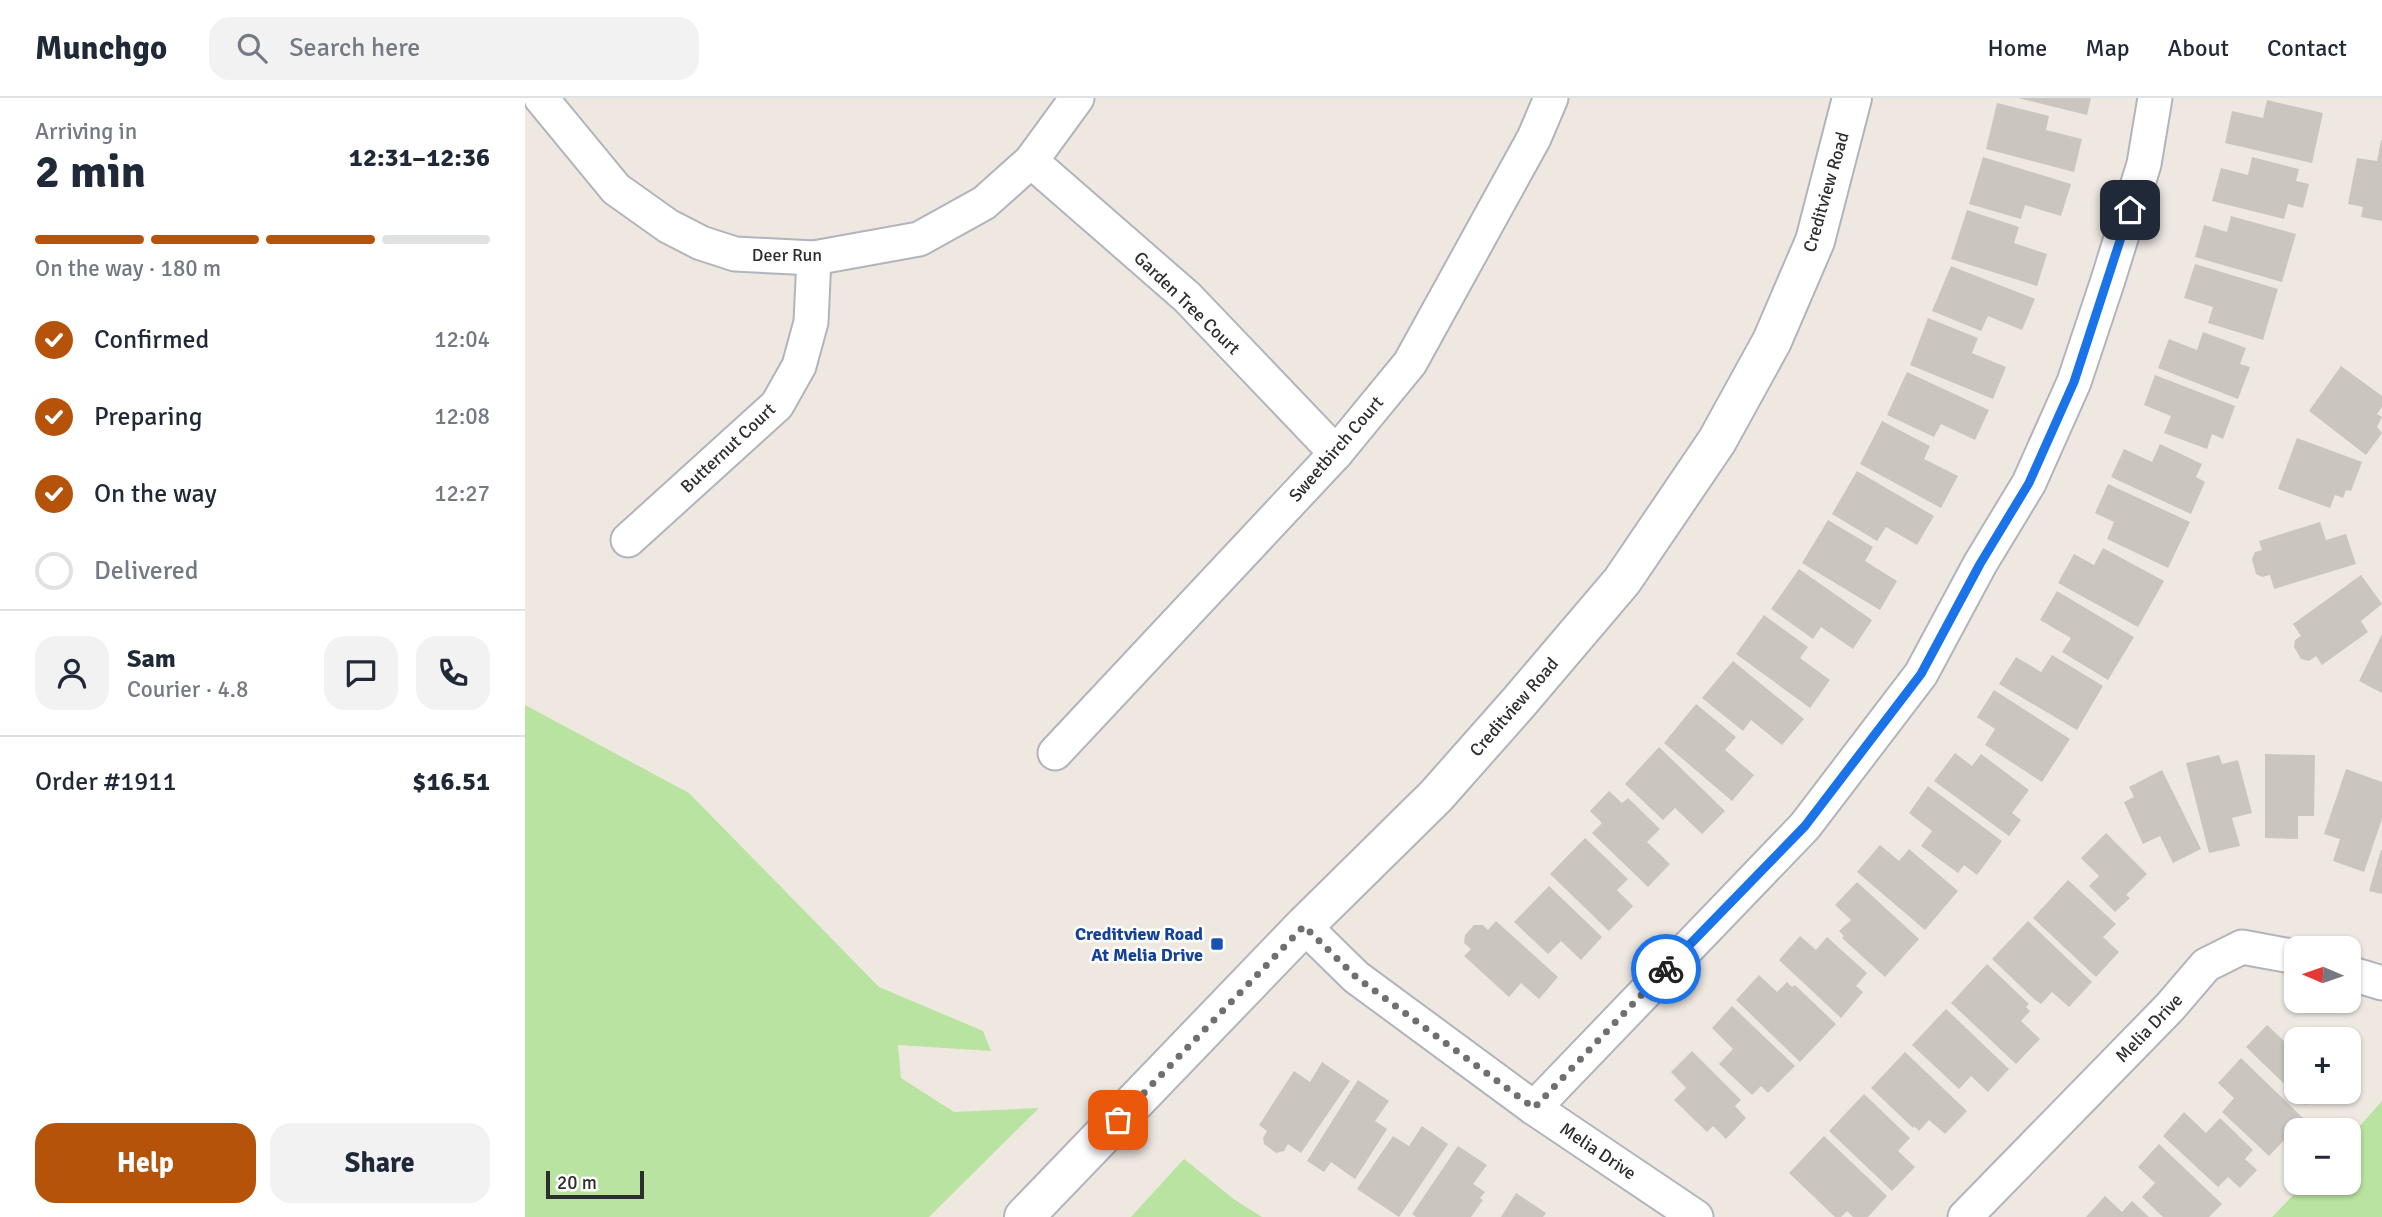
<!DOCTYPE html>
<meta charset="utf-8">
<style>
body{margin:0;font-family:Signika,sans-serif;background:#f2f2f3;color:#1f2937;height:100vh;display:flex;flex-direction:column;font-size:26px;white-space:nowrap}
*{box-sizing:border-box;margin:0}
p{font-size:23px;color:#747a83}
.icon{flex:none;width:38px;height:38px;fill:none;stroke:currentColor;stroke-width:2;stroke-linecap:round;stroke-linejoin:round}
.map{position:relative;flex:1;overflow:hidden}
.details{display:flex;flex-direction:column;background:#fff;width:525px}
.details>*{flex:none}
.needle{width:46px;rotate:272deg}
.buttons{position:absolute;left:1759px;top:838px;display:grid;gap:14px}
.buttons a{display:grid;place-items:center;width:77px;height:77px;border-radius:14px;background:#fff;box-shadow:0 2px 5px #0004;font-size:35px}
.scale{position:absolute;left:21px;bottom:18px;width:98px;box-sizing:border-box;padding-left:7px;border:4px solid #2e2e2e;border-top:0;font-size:19px;line-height:24px;white-space:nowrap;color:#2e2e2e;-webkit-text-stroke:5px #fff;paint-order:stroke}
.pin{position:absolute;display:grid;place-items:center;width:60px;height:60px;color:#fff;margin:-30px;border-radius:14px;box-shadow:0 4px 10px #0006}
.courier{position:absolute;display:grid;place-items:center;width:70px;height:70px;margin:-35px;border:5px solid #1a73e8;border-radius:50%;background:#fff;color:#222;box-shadow:0 2px 9px #0007}
.headline em{font-style:normal;font-weight:800}
.headline div{display:flex;flex-direction:column-reverse}
.headline{display:flex;align-items:center;justify-content:space-between;height:119px;padding:0 35px}
h1{font-size:46px;font-weight:800;line-height:52px}
.bar{display:grid;grid-template-columns:repeat(4,1fr);gap:10px 7px;align-content:center;height:84px;padding:0 35px}
.bar i{height:9px;border-radius:5px;background:#e0e1e3}
.bar .active{background:#b45309}
.bar p{grid-column:span 4}
.line{display:flex;align-items:center;gap:18px;padding:0 35px;border-top:2px solid #e0e1e3}
.line div{flex:1}
.round{display:grid;place-items:center;flex:none;width:74px;height:74px;border-radius:21px;background:#f2f2f3}
ol{padding:0 35px;list-style:none}
li{display:flex;align-items:center;gap:21px;height:77px}
li p{margin-inline-start:auto}
li .icon{padding:7px;border-radius:50%;background:#b45309;color:#fff;stroke-width:4}
li:last-child{color:#747a83}
li i{width:38px;height:38px;border:4px solid #e0e1e3;border-radius:50%}
.primary-button{display:flex;gap:14px;margin-top:auto;padding:14px 35px}
.primary-button a{flex:1;height:80px;border-radius:21px;background:#b45309;color:#fff;font-size:28px;font-weight:800;line-height:80px;text-align:center}
.primary-button a+a{background:#f2f2f3;color:#1f2937}
header{display:flex;align-items:center;gap:42px;box-sizing:border-box;height:98px;padding:0 35px;background:#fff;border-bottom:2px solid #e0e1e3}
header strong{font-size:33px}
nav{display:flex;gap:38px;margin-inline-start:auto;font-size:24px}
.search{width:490px;height:63px;background:#f2f2f3;display:flex;align-items:center;gap:18px;box-sizing:border-box;padding:0 24px;border-radius:21px;color:#747a83;font-size:26px}
main{display:flex;flex:1;min-height:0}
.map>svg:first-child{display:block}
.green{fill:#b9e3a0}
.building{fill:#cac6bf}
.lines{fill:none;stroke-linecap:round;stroke-linejoin:round}
.minor-casing{stroke:#b1b4bd;stroke-width:37}
.secondary-casing{stroke:#b1b4bd;stroke-width:42}
.minor{stroke:#fff;stroke-width:33}
.secondary{stroke:#fff;stroke-width:38}
.done{stroke:#716f6d;stroke-width:7;stroke-dasharray:0 12.6}
.route{stroke:#1a73e8;stroke-width:9}
.transit-dot{fill:#1a4fb4;stroke:#fff;stroke-width:2.5}
.labels{text-anchor:middle;dominant-baseline:central;stroke-width:5;stroke-linejoin:round;paint-order:stroke}
.street-label{font-size:18px;fill:#2e2e2e;stroke:#fff}
.transit-label{font-size:18px;font-weight:bold;fill:#164399;stroke:#fff;text-anchor:end}
</style>
<header>
<strong>Munchgo</strong>
<div class="search"><svg class="icon" aria-label="search" viewBox="0 0 24 24"><circle cx="10" cy="10" r="6"/><path d="M15 15l6 6"/></svg>Search here</div>
<nav><a>Home</a><a>Map</a><a>About</a><a>Contact</a></nav>
</header>
<main>
<section class="details">
<div class="headline"><div><h1>2 min</h1><p>Arriving in</p></div><em>12:31–12:36</em></div>
<div class="bar"><i class="active"></i><i class="active"></i><i class="active"></i><i></i><p>On the way · 180 m</p></div>
<ol>
<li><svg class="icon" aria-label="check" viewBox="0 0 24 24"><path d="M5 12l5 5 9-10"/></svg>Confirmed<p>12:04</p></li>
<li><svg class="icon" aria-label="check" viewBox="0 0 24 24"><path d="M5 12l5 5 9-10"/></svg>Preparing<p>12:08</p></li>
<li><svg class="icon" aria-label="check" viewBox="0 0 24 24"><path d="M5 12l5 5 9-10"/></svg>On the way<p>12:27</p></li>
<li><i></i>Delivered</li>
</ol>
<div class="line" style="height:126px"><a class="round"><svg class="icon" aria-label="person" viewBox="0 0 24 24"><circle cx="12" cy="8" r="4"/><path d="M4 21q1-7 8-7t8 7"/></svg></a><div><b>Sam</b><p>Courier · 4.8</p></div><a class="round"><svg class="icon" aria-label="chat" viewBox="0 0 24 24"><path d="M4 5h16v11H9l-5 4z"/></svg></a><a class="round"><svg class="icon" aria-label="phone" viewBox="0 0 24 24"><path d="M5 4h4l2 5-3 2q2 4 5 5l2-3 5 2v4C11 20 4 13 5 4z"/></svg></a></div>
<div class="line" style="height:91px"><div>Order #1911</div><b>$16.51</b></div>
<div class="primary-button"><a>Help</a><a>Share</a></div>
</section>
<div class="map">
<svg width="1857" height="1119" viewBox="0 0 1857 1119">
<rect width="100%" height="100%" fill="#eee8e1"/>
<g class="green">
<polygon points="0,607 164,695 354,889 458,933 466,953 373,947 376,980 429,1014 514,1010 404,1119 0,1119"/>
<polygon points="1857,1003 1857,1119 1747,1119 1780,1085 1824,1085 1824,1040"/>
<polygon points="659,1061 710,1102 737,1119 606,1119"/>
</g>
<g class="building">
<polygon points="1493,0 1566,0 1562,17"/>
<polygon points="1742,2 1798,15 1787,65 1700,45 1707,13 1738,20"/>
<polygon points="1472,5 1524,18 1521,32 1557,41 1549,74 1461,51"/>
<polygon points="1856,42 1857,42 1857,123 1836,119 1838,109 1823,106 1832,60 1852,63"/>
<polygon points="1458,59 1546,86 1536,118 1500,107 1496,121 1444,106"/>
<polygon points="1727,59 1774,71 1771,83 1784,86 1778,110 1763,106 1759,121 1687,103 1696,70 1723,77"/>
<polygon points="1442,112 1494,129 1489,145 1522,156 1512,188 1426,161"/>
<polygon points="1706,118 1771,136 1757,184 1670,159 1679,127 1702,134"/>
<polygon points="1670,166 1753,191 1738,242 1683,225 1688,209 1659,200"/>
<polygon points="1426,168 1510,201 1497,232 1463,218 1456,233 1407,213"/>
<polygon points="1403,220 1453,240 1447,255 1481,269 1468,301 1385,267"/>
<polygon points="1678,234 1721,250 1715,266 1725,269 1713,301 1633,270 1644,241 1672,252"/>
<polygon points="1816,268 1857,298 1857,309 1852,316 1857,319 1852,329 1857,335 1841,357 1784,313"/>
<polygon points="1382,274 1464,312 1450,342 1416,326 1409,339 1362,317"/>
<polygon points="1630,277 1710,308 1698,341 1687,336 1682,351 1639,335 1646,318 1619,307"/>
<polygon points="1357,323 1405,348 1399,361 1433,378 1416,410 1335,366"/>
<polygon points="1772,340 1837,364 1826,393 1821,392 1818,400 1810,397 1805,410 1753,391"/>
<polygon points="1635,346 1677,366 1671,379 1680,384 1666,416 1586,379 1599,351 1627,364"/>
<polygon points="1332,373 1409,418 1392,447 1361,429 1352,443 1307,416"/>
<polygon points="1583,386 1665,424 1643,470 1582,441 1589,424 1570,415"/>
<polygon points="1303,422 1348,449 1340,463 1372,483 1355,512 1277,465"/>
<polygon points="1795,424 1801,442 1821,436 1831,466 1749,491 1745,477 1737,479 1731,476 1727,461 1730,454 1737,452 1734,443"/>
<polygon points="1578,450 1639,483 1613,529 1533,485 1549,456 1569,467"/>
<polygon points="1274,471 1347,522 1328,551 1296,529 1288,541 1246,511"/>
<polygon points="1836,477 1857,506 1836,523 1843,534 1797,567 1791,558 1784,563 1776,561 1769,549 1770,542 1776,538 1768,526"/>
<polygon points="1532,493 1609,539 1583,582 1537,554 1546,540 1515,522"/>
<polygon points="1239,517 1283,549 1275,560 1305,582 1285,610 1211,556"/>
<polygon points="1857,536 1857,595 1834,583"/>
<polygon points="1527,557 1578,588 1552,632 1474,586 1491,559 1516,574"/>
<polygon points="1208,563 1279,621 1257,647 1226,622 1218,633 1177,600"/>
<polygon points="1469,592 1545,641 1517,684 1460,647 1470,631 1452,619"/>
<polygon points="1171,606 1211,639 1200,652 1229,677 1207,703 1139,645"/>
<polygon points="1134,649 1200,713 1177,736 1150,710 1138,722 1100,686"/>
<polygon points="1430,655 1447,668 1456,656 1504,692 1487,715 1496,722 1484,738 1409,683"/>
<polygon points="1740,656 1790,657 1789,718 1773,718 1773,741 1740,740"/>
<polygon points="1694,657 1697,666 1713,662 1727,715 1707,720 1715,748 1684,755 1661,665"/>
<polygon points="1821,671 1857,684 1857,721 1839,774 1808,763 1815,741 1799,736"/>
<polygon points="1637,672 1676,751 1648,765 1635,738 1618,746 1599,704 1609,699 1604,689"/>
<polygon points="1403,688 1477,743 1452,777 1439,767 1433,775 1396,748 1407,733 1384,715"/>
<polygon points="1084,693 1097,705 1103,700 1135,731 1122,744 1145,766 1123,789 1067,735 1077,725 1065,713"/>
<polygon points="1581,735 1622,776 1601,797 1605,800 1590,814 1564,788 1574,778 1556,760"/>
<polygon points="1060,740 1103,781 1092,792 1108,808 1084,833 1025,776"/>
<polygon points="1355,747 1374,763 1384,751 1433,793 1400,832 1332,774"/>
<polygon points="1856,752 1857,752 1857,796 1844,793"/>
<polygon points="1543,782 1591,826 1578,839 1594,854 1571,879 1508,820"/>
<polygon points="1332,784 1394,841 1360,879 1317,840 1319,838 1314,833 1326,822 1310,807"/>
<polygon points="1024,788 1077,839 1056,862 1036,843 1023,856 989,824"/>
<polygon points="971,823 1033,879 1014,901 996,885 984,899 939,858 946,851 939,845 940,837 949,827 958,827 963,832"/>
<polygon points="1503,823 1567,884 1544,909 1527,894 1516,906 1509,901 1467,861"/>
<polygon points="1275,838 1291,852 1302,839 1342,875 1331,888 1338,894 1316,920 1254,862"/>
<polygon points="1462,866 1504,906 1501,909 1505,913 1496,923 1515,941 1491,966 1426,905"/>
<polygon points="1234,877 1252,894 1262,884 1267,889 1270,887 1311,926 1275,964 1211,902"/>
<polygon points="1207,908 1270,968 1243,995 1236,988 1227,997 1194,966 1208,951 1187,930"/>
<polygon points="1421,911 1484,971 1463,994 1446,978 1434,991 1387,947"/>
<polygon points="1742,927 1759,943 1770,930 1782,942 1771,942 1771,994 1812,994 1806,1002 1798,1002 1792,996 1781,1007 1721,949"/>
<polygon points="1167,953 1216,1002 1210,1008 1221,1020 1201,1041 1188,1028 1182,1034 1149,1002 1161,990 1146,974"/>
<polygon points="1380,954 1442,1013 1420,1036 1404,1022 1394,1033 1389,1028 1388,1030 1346,990"/>
<polygon points="1716,960 1779,1021 1744,1058 1697,1014 1709,1000 1693,985"/>
<polygon points="797,964 825,983 776,1055 763,1046 759,1053 751,1055 739,1046 738,1040 742,1033 734,1027 769,973 785,984"/>
<polygon points="833,982 864,1003 850,1023 862,1031 830,1081 806,1064 799,1074 782,1063"/>
<polygon points="1339,996 1385,1040 1373,1053 1390,1069 1367,1093 1304,1033"/>
<polygon points="1659,1014 1681,1035 1695,1020 1728,1052 1720,1061 1732,1072 1715,1090 1703,1079 1693,1089 1638,1038"/>
<polygon points="897,1028 923,1046 874,1119 832,1091 868,1038 884,1048"/>
<polygon points="1299,1038 1362,1098 1343,1119 1328,1119 1322,1113 1316,1119 1310,1119 1264,1075"/>
<polygon points="1634,1046 1697,1106 1684,1119 1638,1119 1617,1099 1630,1085 1613,1069"/>
<polygon points="933,1048 962,1067 948,1086 960,1094 955,1100 958,1102 946,1119 891,1119 887,1116"/>
<polygon points="991,1095 1021,1115 1018,1119 976,1119"/>
<polygon points="1580,1098 1597,1114 1607,1103 1624,1119 1561,1119"/>
</g>
<g class="lines">
<g class="minor-casing">
<g id="minor">
<polyline points="16,0 91,91 143,128 176,145 210,156 289,160 394,141 459,105 506,63 552,0"/>
<polyline points="506,63 662,199 811,355"/>
<polyline points="103,442 252,307 274,268 286,224 289,160"/>
<polyline points="530,655 811,355 885,265 1009,40 1026,0"/>
<polyline points="779,828 831,879 1009,1010 1171,1119"/>
<polyline points="1824,875 1857,885"/>
<polyline points="1009,1010 1280,728 1396,576 1455,466 1504,385 1549,284 1583,182 1619,66 1630,0"/>
<polyline points="1440,1119 1645,909 1681,867 1717,849 1771,859"/>
</g>
</g>
<g class="secondary-casing">
<polyline id="secondary" points="499,1119 779,828 911,698 995,603 1097,483 1192,343 1247,243 1290,143 1327,0"/>
</g>
<use href="#minor" class="minor"/>
<use href="#secondary" class="secondary"/>
</g>
<g class="lines">
<polyline class="done" points="593,1022 779,828 831,879 1009,1010 1141,871"/>
<polyline class="route" points="1141,871 1280,728 1396,576 1455,466 1504,385 1549,284 1605,112"/>
</g>
<rect class="transit-dot" x="685" y="839" width="14" height="14" rx="3.5"/>
<g class="labels">
<g class="street-label">
<text transform="translate(1301 94) rotate(-74)">Creditview Road</text>
<text x="262" y="157">Deer Run</text>
<text transform="translate(662 205) rotate(44)">Garden Tree Court</text>
<text transform="translate(203 350) rotate(-43)">Butternut Court</text>
<text transform="translate(811 351) rotate(-49)">Sweetbirch Court</text>
<text transform="translate(989 609) rotate(-49)">Creditview Road</text>
<text transform="translate(1624 930) rotate(-46)">Melia Drive</text>
<text transform="translate(1073 1053) rotate(34)">Melia Drive</text>
</g>
<g class="transit-label">
<text x="678" y="836">Creditview Road<tspan x="678" dy="21">At Melia Drive</tspan></text>
</g>
</g>
</svg>
<div class="buttons">
<a><svg class="needle" viewBox="-14 -14 28 28"><path d="M0-13l5 13h-10z" fill="#e53935"/><path d="M0 13l5-13h-10z" fill="#747a83"/></svg></a>
<a>+</a>
<a>−</a>
</div>
<div class="scale">20 m</div>
<div class="pin" style="left:593px;top:1022px;background:#ea580c"><svg class="icon" aria-label="bag" viewBox="0 0 24 24"><path d="M5 8h14l-1 12H6zM9 8a3 3 0 0 1 6 0"/></svg></div>
<div class="pin" style="left:1605px;top:112px;background:#1f2937"><svg class="icon" aria-label="home" viewBox="0 0 24 24"><path d="M3 11l9-7 9 7M6 9v11h12V9"/></svg></div>
<div class="courier" style="left:1141px;top:871px"><svg class="icon" aria-label="bike" viewBox="0 0 24 24"><circle cx="6" cy="16" r="4"/><circle cx="18" cy="16" r="4"/><path d="M6 16l4-8h5l3 8M10 8l3 8H6M13 5h3"/></svg></div>
</div>
</main>
